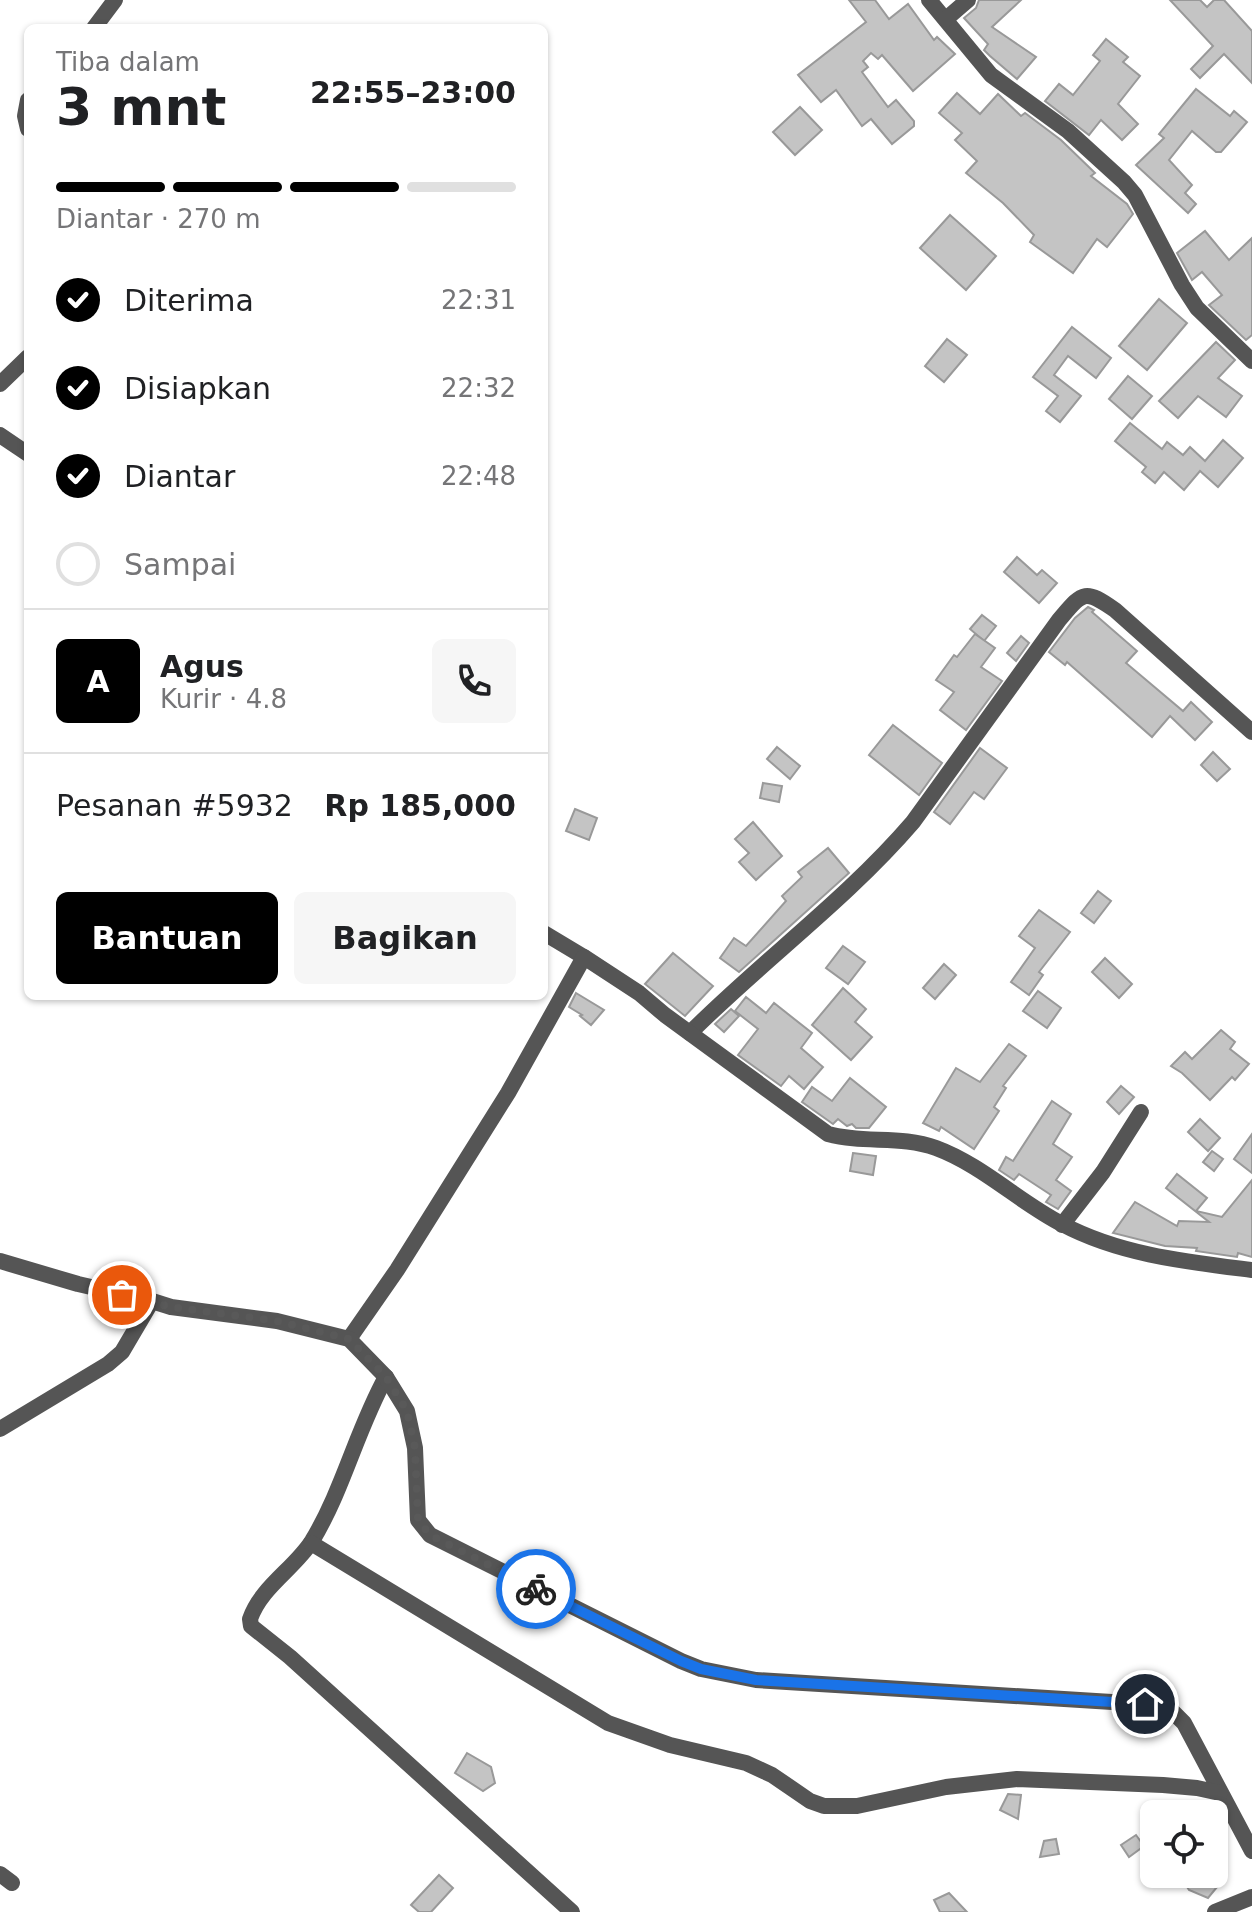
<!DOCTYPE html>
<html lang="id">
<meta charset="utf-8">
<style>
body{margin:0;font-family:"DejaVu Sans",sans-serif;background:#f6f6f6;color:#202124;height:100vh;display:flex;flex-direction:column;font-size:30px;white-space:nowrap}
*{box-sizing:border-box;margin:0}
p{font-size:26px;color:#757577}
.icon{flex:none;width:44px;height:44px;fill:none;stroke:currentColor;stroke-width:2;stroke-linecap:round;stroke-linejoin:round}
.map{position:relative;flex:1;overflow:hidden}
.panel{position:absolute;left:24px;top:24px;width:524px;height:976px;display:flex;flex-direction:column;background:#fff;border-radius:12px;box-shadow:0 2px 6px #0004}
.panel>*{flex:none}
.buttons{position:absolute;left:1140px;top:1800px;display:grid;gap:16px}
.buttons a{display:grid;place-items:center;width:88px;height:88px;border-radius:12px;background:#fff;box-shadow:0 2px 6px #0004;font-size:40px}
.pin{position:absolute;display:grid;place-items:center;width:68px;height:68px;color:#fff;margin:-34px;border:4px solid #fff;border-radius:50%;box-shadow:0 2px 8px #0007}
.courier{position:absolute;display:grid;place-items:center;width:80px;height:80px;margin:-40px;border:6px solid #1a73e8;border-radius:50%;background:#fff;color:#222;box-shadow:0 2px 10px #0007}
.head em{font-style:normal;font-weight:800}
.head div{display:flex;flex-direction:column-reverse}
.head{display:flex;align-items:center;justify-content:space-between;height:136px;padding:0 32px}
h1{font-size:52px;font-weight:800;line-height:60px}
.bar{display:grid;grid-template-columns:repeat(4,1fr);gap:12px 8px;align-content:center;height:96px;padding:0 32px}
.bar i{height:10px;border-radius:6px;background:#e0e0e0}
.bar .active{background:#000}
.bar p{grid-column:span 4}
.line{display:flex;align-items:center;gap:20px;padding:0 32px;border-top:2px solid #e0e0e0}
.line div{flex:1}
.round{display:grid;place-items:center;flex:none;width:84px;height:84px;border-radius:12px;background:#f6f6f6}
ol{padding:0 32px;list-style:none}
li{display:flex;align-items:center;gap:24px;height:88px}
li p{margin-inline-start:auto}
li .icon{padding:8px;border-radius:50%;background:#000;color:#fff;stroke-width:4}
li:last-child{color:#757577}
li i{width:44px;height:44px;border:4px solid #e0e0e0;border-radius:50%}
.cta{display:flex;gap:16px;margin-top:auto;padding:16px 32px}
.cta a{flex:1;height:92px;border-radius:12px;background:#000;color:#fff;font-size:32px;font-weight:800;line-height:92px;text-align:center}
.cta a+a{background:#f6f6f6;color:#202124}
.map>svg:first-child{display:block}
.building{fill:#c4c4c4;stroke:#999;stroke-width:2}
.lines{fill:none;stroke-linecap:round;stroke-linejoin:round}
.street{stroke:#555;stroke-width:16}
.done{stroke:#595959;stroke-width:8;stroke-dasharray:0 14.4}
.route{stroke:#1a73e8;stroke-width:10}
</style>
<div class="map">
<svg width="1252" height="1912" viewBox="0 0 1252 1912">
<rect width="100%" height="100%" fill="#fff"/>
<g class="building">
<polygon points="849,0 875,0 889,19 908,4 934,40 937,37 955,54 913,91 882,55 878,59 871,53 863,61 868,67 862,72 888,107 896,100 914,121 914,126 892,144 871,119 862,126 836,90 821,102 798,75 866,22"/>
<polygon points="979,0 1021,0 992,27 1036,57 1017,79 990,56 984,50 988,44 964,18 976,8"/>
<polygon points="1170,0 1200,0 1207,7 1214,0 1224,0 1252,31 1252,83 1224,54 1200,78 1191,69 1213,46"/>
<polygon points="1106,39 1128,57 1123,62 1140,76 1118,104 1138,124 1122,140 1101,120 1089,135 1045,101 1059,84 1073,95 1100,61 1093,55"/>
<polygon points="1196,89 1230,116 1234,111 1247,122 1221,152 1216,152 1192,131 1169,160 1192,185 1185,193 1196,204 1188,213 1136,165 1164,138 1159,134"/>
<polygon points="957,93 980,114 998,94 1021,116 1025,113 1061,140 1095,173 1091,176 1127,204 1133,214 1107,247 1097,239 1073,273 1030,242 1034,235 1003,203 966,173 977,161 955,140 962,133 939,113"/>
<polygon points="800,107 822,130 795,155 773,132"/>
<polygon points="950,215 996,256 966,290 920,248"/>
<polygon points="1205,231 1229,260 1252,238 1252,335 1246,340 1209,305 1222,295 1202,272 1192,280 1177,253"/>
<polygon points="1159,299 1187,323 1147,370 1119,346"/>
<polygon points="1072,327 1111,358 1096,378 1068,356 1054,375 1081,396 1060,422 1046,411 1058,396 1033,377"/>
<polygon points="947,339 967,355 944,382 925,366"/>
<polygon points="1216,342 1235,360 1218,378 1242,396 1226,417 1198,396 1178,418 1159,401"/>
<polygon points="1128,376 1152,396 1132,419 1109,399"/>
<polygon points="1130,423 1162,449 1167,442 1183,455 1190,447 1205,461 1223,440 1243,458 1218,487 1200,471 1184,490 1164,472 1155,483 1142,472 1146,467 1115,441"/>
<polygon points="1017,557 1037,575 1042,570 1057,583 1039,603 1004,572"/>
<polygon points="1088,607 1094,610 1092,612 1137,651 1126,663 1183,711 1191,702 1212,722 1195,740 1170,716 1152,737 1067,662 1065,665 1049,652 1075,618"/>
<polygon points="982,615 996,626 984,641 970,629"/>
<polygon points="975,634 995,648 981,667 1002,681 966,730 940,710 954,692 936,680 954,655 957,657"/>
<polygon points="1021,636 1029,643 1016,661 1007,653"/>
<polygon points="893,725 942,763 919,795 869,755"/>
<polygon points="777,747 800,766 790,779 767,759"/>
<polygon points="980,748 1007,768 984,799 974,792 950,824 934,812"/>
<polygon points="1213,752 1230,769 1217,781 1201,765"/>
<polygon points="763,783 782,786 779,802 760,798"/>
<polygon points="575,809 597,818 589,840 566,831"/>
<polygon points="753,822 782,856 756,880 739,862 749,853 735,839"/>
<polygon points="828,848 849,873 739,972 720,958 734,938 746,946 786,901 782,896 802,877 798,872"/>
<polygon points="1098,891 1111,901 1094,923 1081,913"/>
<polygon points="1039,910 1070,932 1039,972 1043,975 1029,995 1011,982 1035,948 1019,936"/>
<polygon points="843,946 865,962 848,984 826,968"/>
<polygon points="673,953 713,986 685,1016 645,984"/>
<polygon points="1105,958 1132,984 1119,998 1092,972"/>
<polygon points="944,964 956,975 935,999 923,988"/>
<polygon points="843,988 866,1009 855,1022 872,1037 851,1060 812,1025"/>
<polygon points="1038,991 1061,1008 1047,1028 1023,1011"/>
<polygon points="576,993 604,1010 591,1025 580,1016 582,1015 569,1007"/>
<polygon points="746,997 766,1013 774,1003 812,1033 801,1048 823,1067 804,1089 789,1076 781,1086 738,1055 758,1029 735,1011"/>
<polygon points="731,1009 739,1016 724,1032 715,1024"/>
<polygon points="1221,1030 1235,1042 1230,1049 1249,1064 1235,1080 1232,1077 1210,1100 1182,1073 1171,1066 1185,1052 1192,1059"/>
<polygon points="1009,1044 1026,1056 1003,1086 1006,1088 994,1107 999,1111 974,1149 941,1127 939,1131 923,1123 956,1068 980,1082"/>
<polygon points="850,1078 886,1107 869,1128 856,1128 852,1124 847,1126 838,1119 833,1124 802,1102 812,1087 832,1101"/>
<polygon points="1121,1086 1134,1097 1119,1114 1107,1102"/>
<polygon points="1052,1101 1071,1114 1053,1144 1072,1157 1056,1180 1071,1191 1058,1209 1046,1202 1051,1195 1019,1174 1014,1180 999,1170 1006,1157 1013,1161"/>
<polygon points="1200,1119 1220,1138 1208,1151 1188,1132"/>
<polygon points="1252,1134 1252,1173 1234,1159"/>
<polygon points="1212,1151 1223,1159 1214,1171 1203,1162"/>
<polygon points="853,1153 876,1156 873,1175 850,1171"/>
<polygon points="1177,1174 1207,1198 1196,1211 1222,1217 1252,1180 1252,1257 1238,1253 1237,1257 1196,1251 1197,1248 1165,1246 1113,1233 1135,1202 1177,1226 1179,1221 1209,1222 1166,1188"/>
<polygon points="467,1753 491,1767 495,1783 483,1791 455,1773"/>
<polygon points="1008,1794 1021,1795 1018,1819 1000,1810"/>
<polygon points="1136,1835 1144,1846 1129,1857 1121,1845"/>
<polygon points="1056,1839 1059,1854 1040,1857 1044,1841"/>
<polygon points="1179,1874 1202,1874 1217,1887 1208,1898 1189,1890"/>
<polygon points="439,1875 453,1888 431,1912 419,1912 411,1905"/>
<polygon points="949,1893 967,1912 940,1912 934,1900"/>
</g>
<g class="lines">
<g class="street">
<polyline points="929,0 991,75 1068,131 1124,182 1135,195 1182,285 1197,308 1252,361"/>
<polyline points="946,19 968,0"/>
<polyline points="94,28 115,0"/>
<polyline points="28,100 25,116 28,129"/>
<polyline points="0,384 28,357"/>
<polyline points="0,435 28,454"/>
<polyline points="544,933 584,957"/>
<path d="M690 1033C763 960 846 900 913 822L1059 620C1083 592 1084 588 1115 610L1252 732"/>
<polyline points="1062,1225 1103,1172 1141,1112"/>
<polyline points="0,1261 78,1284 152,1301"/>
<path d="M349 1339 397 1270 508 1093 584 957 639 993 665 1015 828 1134C864 1144 901 1135 936 1148 982 1165 1019 1202 1062 1224 1120 1255 1188 1262 1252 1270"/>
<path d="M386 1377C357 1429 343 1490 312 1541 294 1569 261 1587 250 1619L251 1626 290 1657 572 1912"/>
<polyline points="0,1429 108,1364 122,1352 152,1301 171,1307 277,1321 349,1339 386,1377 407,1411 415,1448 418,1520 430,1535 681,1661 701,1669 756,1680 1160,1705 1173,1712 1184,1723 1252,1851"/>
<polyline points="311,1543 608,1723 670,1745 746,1763 772,1775 810,1801 824,1806 857,1806 946,1787 1017,1779 1163,1785 1197,1788 1220,1793"/>
<polyline points="0,1874 12,1883"/>
<polyline points="1215,1912 1252,1897"/>
</g>
</g>
<g class="lines">
<polyline class="done" points="122,1295 171,1307 277,1321 349,1339 386,1377 407,1411 415,1448 418,1520 430,1535 536,1589"/>
<polyline class="route" points="536,1589 681,1661 701,1669 756,1680 1145,1704"/>
</g>
</svg>
<div class="buttons">
<a><svg class="icon" aria-label="locate" viewBox="0 0 24 24"><circle cx="12" cy="12" r="6"/><path d="M12 2v4M12 18v4M2 12h4M18 12h4"/></svg></a>
</div>
<div class="pin" style="left:122px;top:1295px;background:#ea580c"><svg class="icon" aria-label="bag" viewBox="0 0 24 24"><path d="M5 8h14l-1 12H6zM9 8a3 3 0 0 1 6 0"/></svg></div>
<div class="pin" style="left:1145px;top:1704px;background:#1f2937"><svg class="icon" aria-label="home" viewBox="0 0 24 24"><path d="M3 11l9-7 9 7M6 9v11h12V9"/></svg></div>
<div class="courier" style="left:536px;top:1589px"><svg class="icon" aria-label="bike" viewBox="0 0 24 24"><circle cx="6" cy="16" r="4"/><circle cx="18" cy="16" r="4"/><path d="M6 16l4-8h5l3 8M10 8l3 8H6M13 5h3"/></svg></div>
<section class="panel">
<div class="head"><div><h1>3 mnt</h1><p>Tiba dalam</p></div><em>22:55–23:00</em></div>
<div class="bar"><i class="active"></i><i class="active"></i><i class="active"></i><i></i><p>Diantar · 270 m</p></div>
<ol>
<li><svg class="icon" aria-label="check" viewBox="0 0 24 24"><path d="M5 12l5 5 9-10"/></svg>Diterima<p>22:31</p></li>
<li><svg class="icon" aria-label="check" viewBox="0 0 24 24"><path d="M5 12l5 5 9-10"/></svg>Disiapkan<p>22:32</p></li>
<li><svg class="icon" aria-label="check" viewBox="0 0 24 24"><path d="M5 12l5 5 9-10"/></svg>Diantar<p>22:48</p></li>
<li><i></i>Sampai</li>
</ol>
<div class="line" style="height:144px"><b class="round" style="background:#000;color:#fff">A</b><div><b>Agus</b><p>Kurir · 4.8</p></div><a class="round"><svg class="icon" aria-label="phone" viewBox="0 0 24 24"><path d="M5 4h4l2 5-3 2q2 4 5 5l2-3 5 2v4C11 20 4 13 5 4z"/></svg></a></div>
<div class="line" style="height:104px"><div>Pesanan #5932</div><b>Rp 185,000</b></div>
<div class="cta"><a>Bantuan</a><a>Bagikan</a></div>
</section>
</div>
